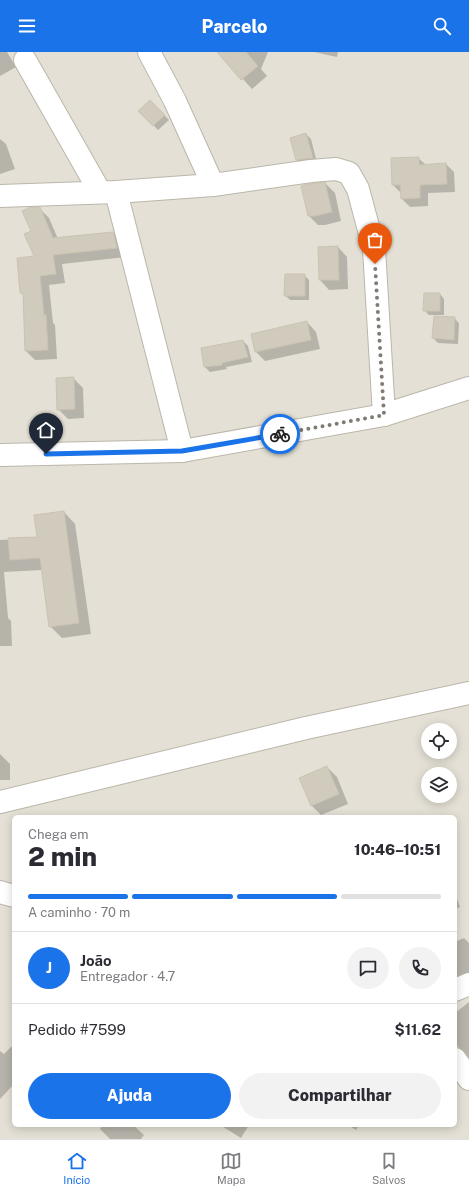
<!DOCTYPE html>
<html lang="pt">
<meta charset="utf-8">
<style>
body{margin:0;font-family:"Public Sans",sans-serif;background:#f2f2f3;color:#2b2b33;height:100vh;display:flex;flex-direction:column;font-size:15px;white-space:nowrap}
*{box-sizing:border-box;margin:0}
p{font-size:13px;color:#7c7c81}
.icon{flex:none;width:22px;height:22px;fill:none;stroke:currentColor;stroke-width:2;stroke-linecap:round;stroke-linejoin:round}
.map{position:relative;flex:1;overflow:hidden}
.details{position:absolute;left:12px;top:763px;width:445px;height:312px;display:flex;flex-direction:column;background:#fff;border-radius:6px;box-shadow:0 2px 10px #0003}
.details>*{flex:none}
.tools{position:absolute;left:421px;top:671px;display:grid;gap:8px}
.tools a{display:grid;place-items:center;width:36px;height:36px;border-radius:50%;background:#fff;box-shadow:0 2px 10px #0003;font-size:20px}
.pin{position:absolute;display:grid;place-items:center;width:34px;height:34px;color:#fff;margin:-41px -17px;border-radius:50% 50% 50% 0;rotate:-45deg;box-shadow:0 0 4px #0007}
.pin .icon{rotate:45deg}
.courier{position:absolute;display:grid;place-items:center;width:40px;height:40px;margin:-20px;border:3px solid #1a73e8;border-radius:50%;background:#fff;color:#222;box-shadow:0 1px 5px #0007}
.head em{font-style:normal;font-weight:800}
.head div{display:flex;flex-direction:column-reverse}
.head{display:flex;align-items:center;justify-content:space-between;height:68px;padding:0 16px}
h1{font-size:26px;font-weight:800;line-height:30px}
.bar{display:grid;grid-template-columns:repeat(4,1fr);gap:6px 4px;align-content:center;height:48px;padding:0 16px}
.bar i{height:5px;border-radius:3px;background:#e1e1e2}
.bar .selected{background:#1a73e8}
.bar p{grid-column:span 4}
.line{display:flex;align-items:center;gap:10px;padding:0 16px;border-top:1px solid #e1e1e2}
.line div{flex:1}
.round{display:grid;place-items:center;flex:none;width:42px;height:42px;border-radius:21px;background:#f2f2f3}
.primary-button{display:flex;gap:8px;margin-top:auto;padding:8px 16px}
.primary-button a{flex:1;height:46px;border-radius:24px;background:#1a73e8;color:#fff;font-size:16px;font-weight:800;line-height:46px;text-align:center}
.primary-button a+a{background:#f2f2f3;color:#2b2b33}
header{display:flex;justify-content:space-between;align-items:center;height:52px;padding:0 16px;background:#1a73e8;color:#fff;font-size:18px;font-weight:800}
.tab-bar{display:flex;justify-content:space-around;align-items:center;height:56px;border-top:1px solid #e1e1e2;background:#fff;font-size:11px;color:#7c7c81}
.tab-bar a{display:grid;justify-items:center;gap:2px}
.tab-bar .selected{color:#1a73e8}
.map>svg:first-child{display:block}
.residential{fill:#e4e0d5;fill-rule:evenodd}
.shadow{fill:#0003}
.building{fill:#d1cbbd;stroke:#cbc3b1}
.lines{fill:none;stroke-linecap:round;stroke-linejoin:round}
.street-casing{stroke:#bbb6aa;stroke-width:24}
.street{stroke:#fff;stroke-width:22}
.done{stroke:#807c74;stroke-width:4;stroke-dasharray:0 7.2}
.route{stroke:#1a73e8;stroke-width:5}
</style>
<header><svg class="icon" aria-label="menu" viewBox="0 0 24 24"><path d="M4 6h16M4 12h16M4 18h16"/></svg>Parcelo<svg class="icon" aria-label="search" viewBox="0 0 24 24"><circle cx="10" cy="10" r="6"/><path d="M15 15l6 6"/></svg></header>
<div class="map">
<svg width="469" height="1087" viewBox="0 0 469 1087">
<rect width="100%" height="100%" fill="#f1eee6"/>
<path class="residential" d="M0 0H469V1087H0ZM428 678H450V700H428ZM428 722H450V744H428ZM14 765H455V1073H14Z"/>
<g class="shadow">
<polygon points="0,0 7,0 16,15 0,24"/>
<polygon points="227,0 268,0 261,17 267,24 252,37 222,4"/>
<polygon points="314,0 338,0 337,5"/>
<polygon points="150,49 169,68 158,78 140,59"/>
<polygon points="306,82 311,87 317,111 302,113 297,108 291,86"/>
<polygon points="0,87 6,92 15,117 0,122"/>
<polygon points="418,106 426,113 446,112 454,120 455,140 428,141 428,154 410,155 402,147 401,141 393,133"/>
<polygon points="325,131 335,141 341,169 325,173 318,173 308,163"/>
<polygon points="39,156 49,166 58,187 113,181 122,191 126,205 62,212 65,231 49,233 53,271 55,273 57,307 35,308 26,299 24,243 21,241 35,205 32,179"/>
<polygon points="338,195 347,205 348,237 329,238 320,228 319,196"/>
<polygon points="304,223 309,228 309,248 290,248 285,243"/>
<polygon points="440,242 444,247 444,263 429,263 424,258"/>
<polygon points="454,266 459,271 458,292 438,291 433,286"/>
<polygon points="307,270 316,280 320,297 265,309 256,300"/>
<polygon points="243,289 248,294 252,310 226,315 227,317 210,320 205,315"/>
<polygon points="73,326 83,336 84,366 68,367 58,357"/>
<polygon points="64,460 75,472 91,582 62,586 50,574 42,518 4,520 8,566 11,569 12,594 0,594 0,488 38,486"/>
<polygon points="0,702 10,712 10,728 0,728"/>
<polygon points="327,715 337,725 348,752 321,763 312,754"/>
<polygon points="455,841 460,855 455,857"/>
<polygon points="464,886 469,891 469,927 455,933 455,890"/>
<polygon points="469,950 469,1006 455,992 455,961"/>
<polygon points="14,992 14,1032 0,1047 0,999 4,1002"/>
<polygon points="103,1073 133,1073 144,1083 141,1087 110,1087 100,1077"/>
<polygon points="220,1073 249,1073 241,1086"/>
<polygon points="348,1073 359,1073 356,1078"/>
</g>
<g class="building">
<polygon points="217,0 246,0 258,14 241,28"/>
<polygon points="150,48 165,63 153,74 138,59"/>
<polygon points="306,81 313,106 296,108 290,86"/>
<polygon points="419,105 419,113 446,111 447,132 420,133 420,146 401,147 400,133 392,133 391,106"/>
<polygon points="325,130 332,160 315,164 308,164 301,134 303,134 303,133"/>
<polygon points="31,155 40,155 53,186 113,180 117,196 53,203 56,222 40,224 44,263 46,263 48,298 25,299 23,241 20,241 17,206 34,204 24,182 31,179 22,159"/>
<polygon points="338,194 339,228 319,228 318,195"/>
<polygon points="285,222 305,222 305,244 284,244"/>
<polygon points="424,241 440,241 440,259 423,259"/>
<polygon points="434,264 455,265 454,288 432,286"/>
<polygon points="307,269 311,288 255,300 251,282"/>
<polygon points="243,288 248,305 222,311 222,313 204,315 201,296"/>
<polygon points="74,325 75,357 57,358 56,326"/>
<polygon points="64,459 79,571 49,575 40,506 10,508 8,486 37,485 34,463"/>
<polygon points="327,714 339,742 311,754 299,726"/>
</g>
<g class="lines">
<g class="street-casing">
<g id="street">
<polyline points="149,0 175,49 213,133"/>
<polyline points="25,8 100,140"/>
<polyline points="116,140 182,399"/>
<polyline points="0,144 116,140 213,133 311,119 336,117 349,121 358,137 374,197 384,363"/>
<polyline points="0,403 182,399 384,363 469,336"/>
<polyline points="0,750 306,676 469,641"/>
<polyline points="0,840 14,844"/>
<polyline points="455,938 469,932"/>
<polyline points="455,1007 469,1027"/>
</g>
</g>
<use href="#street" class="street"/>
</g>
<g class="lines">
<polyline class="done" points="280,382 384,363 375,212"/>
<polyline class="route" points="46,402 182,399 280,382"/>
</g>
</svg>
<div class="tools">
<a><svg class="icon" aria-label="locate" viewBox="0 0 24 24"><circle cx="12" cy="12" r="6"/><path d="M12 2v4M12 18v4M2 12h4M18 12h4"/></svg></a>
<a><svg class="icon" aria-label="layers" viewBox="0 0 24 24"><path d="M12 4l9 5-9 5-9-5zM3 14l9 5 9-5"/></svg></a>
</div>
<div class="pin" style="left:375px;top:212px;background:#ea580c"><svg class="icon" aria-label="bag" viewBox="0 0 24 24"><path d="M5 8h14l-1 12H6zM9 8a3 3 0 0 1 6 0"/></svg></div>
<div class="pin" style="left:46px;top:402px;background:#1f2937"><svg class="icon" aria-label="home" viewBox="0 0 24 24"><path d="M3 11l9-7 9 7M6 9v11h12V9"/></svg></div>
<div class="courier" style="left:280px;top:382px"><svg class="icon" aria-label="bike" viewBox="0 0 24 24"><circle cx="6" cy="16" r="4"/><circle cx="18" cy="16" r="4"/><path d="M6 16l4-8h5l3 8M10 8l3 8H6M13 5h3"/></svg></div>
<section class="details">
<div class="head"><div><h1>2 min</h1><p>Chega em</p></div><em>10:46–10:51</em></div>
<div class="bar"><i class="selected"></i><i class="selected"></i><i class="selected"></i><i></i><p>A caminho · 70 m</p></div>
<div class="line" style="height:72px"><b class="round" style="background:#1a73e8;color:#fff">J</b><div><b>João</b><p>Entregador · 4.7</p></div><a class="round"><svg class="icon" aria-label="chat" viewBox="0 0 24 24"><path d="M4 5h16v11H9l-5 4z"/></svg></a><a class="round"><svg class="icon" aria-label="phone" viewBox="0 0 24 24"><path d="M5 4h4l2 5-3 2q2 4 5 5l2-3 5 2v4C11 20 4 13 5 4z"/></svg></a></div>
<div class="line" style="height:52px"><div>Pedido #7599</div><b>$11.62</b></div>
<div class="primary-button"><a>Ajuda</a><a>Compartilhar</a></div>
</section>
</div>
<nav class="tab-bar">
<a class="selected"><svg class="icon" aria-label="home" viewBox="0 0 24 24"><path d="M3 11l9-7 9 7M6 9v11h12V9"/></svg>Início</a>
<a><svg class="icon" aria-label="map" viewBox="0 0 24 24"><path d="M3 6l6-2 6 2 6-2v14l-6 2-6-2-6 2zM9 4v14M15 6v14"/></svg>Mapa</a>
<a><svg class="icon" aria-label="saved" viewBox="0 0 24 24"><path d="M7 4h10v16l-5-4-5 4z"/></svg>Salvos</a>
</nav>
